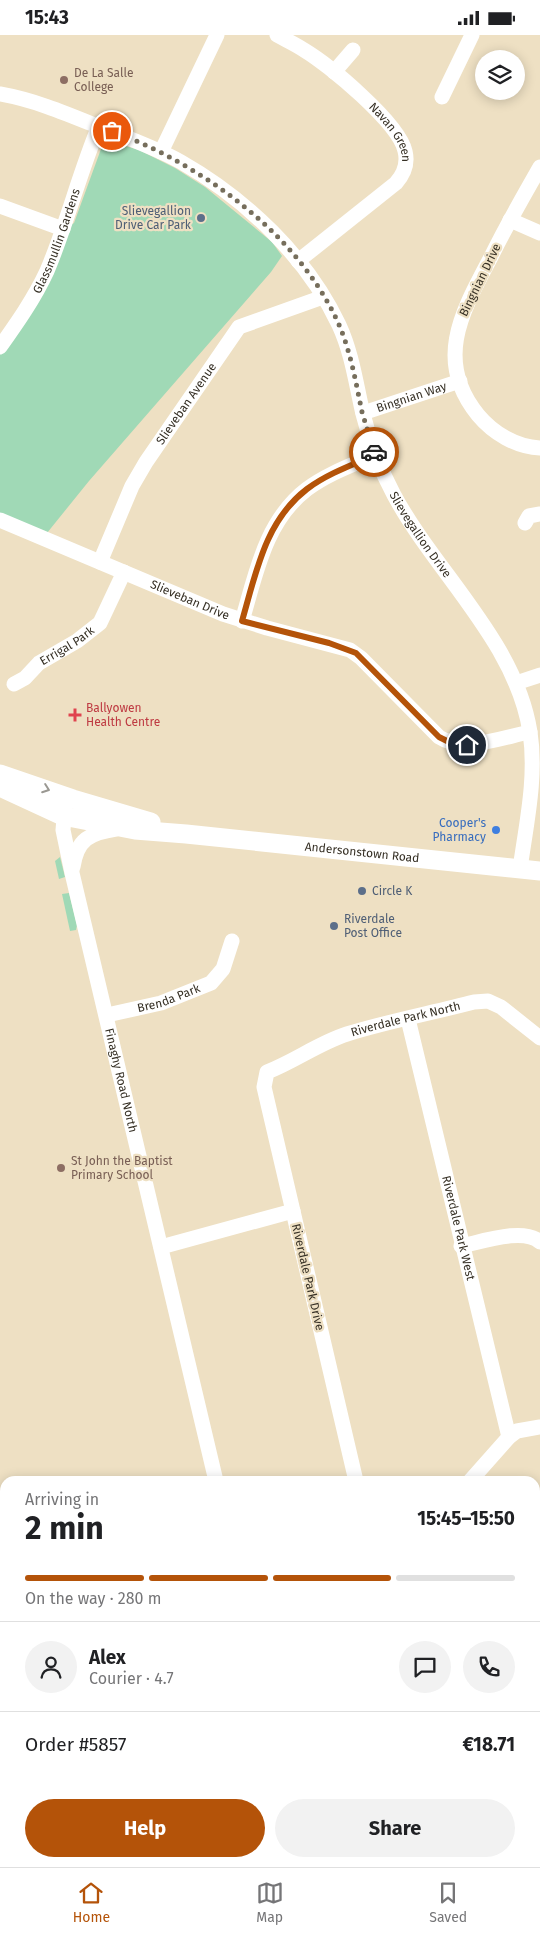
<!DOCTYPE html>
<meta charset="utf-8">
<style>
body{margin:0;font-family:"Fira Sans",sans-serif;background:#f2f2f2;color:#202124;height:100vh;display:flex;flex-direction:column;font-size:19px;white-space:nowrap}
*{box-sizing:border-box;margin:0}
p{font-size:16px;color:#757577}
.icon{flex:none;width:28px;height:28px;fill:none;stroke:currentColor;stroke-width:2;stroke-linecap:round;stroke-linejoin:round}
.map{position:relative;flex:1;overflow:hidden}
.sheet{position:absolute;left:0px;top:1441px;width:540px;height:391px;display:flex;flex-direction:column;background:#fff;border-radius:15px 15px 0 0;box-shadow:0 2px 12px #0003}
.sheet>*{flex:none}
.buttons{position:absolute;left:475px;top:15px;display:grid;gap:10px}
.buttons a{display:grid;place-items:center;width:50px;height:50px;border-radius:50%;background:#fff;box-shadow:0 2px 12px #0003;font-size:25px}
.pin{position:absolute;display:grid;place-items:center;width:42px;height:42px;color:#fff;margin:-21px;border:2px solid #fff;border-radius:50%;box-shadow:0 1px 5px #0007}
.courier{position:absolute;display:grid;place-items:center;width:50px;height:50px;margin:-25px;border:4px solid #b45309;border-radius:50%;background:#fff;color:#222;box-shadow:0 1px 6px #0007}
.summary em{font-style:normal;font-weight:700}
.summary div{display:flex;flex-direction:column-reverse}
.summary{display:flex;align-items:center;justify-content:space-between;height:85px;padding:0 25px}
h1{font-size:32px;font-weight:700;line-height:38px}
.bar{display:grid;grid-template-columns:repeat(4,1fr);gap:8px 5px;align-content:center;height:60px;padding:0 25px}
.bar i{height:6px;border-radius:4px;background:#e0e0e0}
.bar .on{background:#b45309}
.bar p{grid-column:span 4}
.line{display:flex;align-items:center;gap:12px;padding:0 25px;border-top:1px solid #e0e0e0}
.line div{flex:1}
.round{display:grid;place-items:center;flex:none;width:52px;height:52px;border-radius:26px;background:#f2f2f2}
.button{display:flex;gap:10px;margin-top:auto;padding:10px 25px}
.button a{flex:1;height:58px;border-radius:30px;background:#b45309;color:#fff;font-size:20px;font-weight:700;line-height:58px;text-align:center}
.button a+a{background:#f2f2f2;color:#202124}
.status{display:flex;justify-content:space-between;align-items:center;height:35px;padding:0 25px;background:#fff;direction:ltr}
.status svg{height:14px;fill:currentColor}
.tab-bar{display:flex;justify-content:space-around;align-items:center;height:70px;border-top:1px solid #e0e0e0;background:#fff;font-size:14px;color:#757577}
.tab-bar a{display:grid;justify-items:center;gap:2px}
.tab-bar .on{color:#b45309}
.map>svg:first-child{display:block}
.green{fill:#a0d9b6}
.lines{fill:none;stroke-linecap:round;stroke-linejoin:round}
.minor{stroke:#fff;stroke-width:15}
.major{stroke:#fff;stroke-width:19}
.highway{stroke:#fff;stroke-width:21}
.oneway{stroke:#9a9892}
.done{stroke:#766e5c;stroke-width:5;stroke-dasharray:0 9}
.route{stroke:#b45309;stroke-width:6}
.education-dot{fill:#8d6e63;stroke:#eee0c3;stroke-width:2}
.service-dot{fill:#5c6f8a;stroke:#eee0c3;stroke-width:2}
.health-dot{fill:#e0444e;stroke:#eee0c3;stroke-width:2}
.shop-dot{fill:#3f7fe0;stroke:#eee0c3;stroke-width:2}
.labels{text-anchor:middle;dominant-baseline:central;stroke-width:4.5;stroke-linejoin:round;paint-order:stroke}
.education-label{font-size:12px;fill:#785e54;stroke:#eee0c3;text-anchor:start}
.street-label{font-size:12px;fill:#363025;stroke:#eee0c3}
.service-label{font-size:12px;fill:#4e5e75;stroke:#eee0c3;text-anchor:start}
.health-label{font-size:12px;fill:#be3a42;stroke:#eee0c3;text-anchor:start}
.shop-label{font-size:12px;fill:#366cbe;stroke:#eee0c3;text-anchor:end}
</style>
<div class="status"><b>15:43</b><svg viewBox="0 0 49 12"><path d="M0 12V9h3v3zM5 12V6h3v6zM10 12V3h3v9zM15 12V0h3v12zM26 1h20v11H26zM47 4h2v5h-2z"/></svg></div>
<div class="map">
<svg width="540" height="1832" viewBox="0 0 540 1832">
<rect width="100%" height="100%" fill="#eee0c3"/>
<g class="green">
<polygon points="109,106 139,115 175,133 205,152 272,207 282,221 271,237 89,446 47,498 0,479 0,319 69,191 74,188 101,114"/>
<polygon points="60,822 65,842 59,844 55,826"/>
<polygon points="69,858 77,890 76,895 70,896 62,859"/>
<polygon points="540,1780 540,1831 474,1832 479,1828 535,1828 535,1784"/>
</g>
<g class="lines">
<g class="minor">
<path id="s1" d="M277 0C286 5 295 9 304 15 329 30 399 88 405 116 408 128 404 139 396 148L298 226"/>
<polyline points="334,37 353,15"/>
<path id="s2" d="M0 59C34 65 65 78 97 91 125 102 154 112 181 127 246 164 307 222 339 290 352 318 356 349 363 379 370 407 380 434 394 460 436 538 516 607 530 697 537 742 526 790 520 834"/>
<polyline points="442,62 472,0"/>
<polyline points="161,117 217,0"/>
<path d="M540 132C523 162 506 191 491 222 463 275 433 325 478 380 493 398 516 412 540 413"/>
<polyline points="0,171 63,194"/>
<polyline points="510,185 540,198"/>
<path id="s3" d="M0 312C17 288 34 264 47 236 67 189 79 139 99 91"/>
<path id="s4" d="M363 378 460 346"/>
<path id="s5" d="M0 485 223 579 267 593 350 615 361 623 439 702C464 718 503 702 530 697"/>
<polyline points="525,488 529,481 540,479"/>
<path id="s6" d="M100 527 132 451 146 427 239 292 323 262"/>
<path d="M242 586C256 539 265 486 307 454 327 439 352 430 375 420"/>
<polyline points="516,648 540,640"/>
<path id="s7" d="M14 649 25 643 39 628 77 606 100 588 124 537"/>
<path id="s8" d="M65 771 63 795 72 838 216 1446"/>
<path d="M73 832C77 804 90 798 116 794"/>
<path id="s9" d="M107 980 161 968 211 948 223 934 232 906"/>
<path id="s10" d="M408 984 509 1402"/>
<path d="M461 1211C481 1207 524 1192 540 1207"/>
<polyline points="161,1212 293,1176"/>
<path id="s11" d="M356 1446 264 1052 267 1037C295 1026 319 1008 347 999 389 986 432 978 474 967L488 966 501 972 540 1003"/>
<polyline points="470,1446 509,1402 517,1396 540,1392"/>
<polyline points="535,1536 540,1539"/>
<polyline points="0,1563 5,1571"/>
<polyline points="535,1634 540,1637"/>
<polyline points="535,1668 540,1665"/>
<polyline points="0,1765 5,1763"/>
<polyline points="308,1828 309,1832"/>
<polyline points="261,1832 267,1828"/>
</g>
<g class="major">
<polyline points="0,739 73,764 151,787"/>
<path id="s12" d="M0 752 63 781 135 795 186 799 540 836"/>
</g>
<g class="highway">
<polyline points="535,1722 540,1719"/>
<polyline points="535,1752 540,1748"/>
<polyline points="392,1832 397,1828"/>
<polyline points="429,1832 434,1828"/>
</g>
</g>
<defs><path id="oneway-chevron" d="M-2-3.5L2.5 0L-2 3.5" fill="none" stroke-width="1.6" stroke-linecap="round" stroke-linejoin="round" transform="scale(1.25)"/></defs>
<use class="oneway" href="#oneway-chevron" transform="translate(46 754) rotate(20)"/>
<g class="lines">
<path class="done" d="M112 96C203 130 301 201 340 292 351 319 356 348 362 377 366 390 370 403 374 417"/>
<path class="route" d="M374 417 375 420C352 430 327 439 307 454 265 486 256 538 242 586L329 608 356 618 439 702 453 709 467 710"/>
</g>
<g class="education-dot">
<circle cx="64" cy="45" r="5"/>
<circle cx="61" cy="1133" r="5"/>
</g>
<g class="service-dot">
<circle cx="201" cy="183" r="5"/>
<circle cx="362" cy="856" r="5"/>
<circle cx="334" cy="891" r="5"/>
</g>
<path class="health-dot" d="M72.5 672.5h5v5h5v5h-5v5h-5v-5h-5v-5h5z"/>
<circle class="shop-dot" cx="496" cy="795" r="5"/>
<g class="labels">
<g class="education-label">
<text x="74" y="38">De La Salle<tspan x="74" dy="14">College</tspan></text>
<text x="71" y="1126">St John the Baptist<tspan x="71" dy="14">Primary School</tspan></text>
</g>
<g class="street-label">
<text stroke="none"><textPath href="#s1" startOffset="152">Navan Green</textPath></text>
<text stroke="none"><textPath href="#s3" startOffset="121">Glassmullin Gardens</textPath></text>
<text transform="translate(480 245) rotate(-64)">Bingnian Drive</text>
<text stroke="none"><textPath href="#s4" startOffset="51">Bingnian Way</textPath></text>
<text stroke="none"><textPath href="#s6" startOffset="181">Slieveban Avenue</textPath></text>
<text stroke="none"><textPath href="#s2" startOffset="651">Slievegallion Drive</textPath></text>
<text stroke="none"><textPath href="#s5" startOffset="206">Slieveban Drive</textPath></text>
<text stroke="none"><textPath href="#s7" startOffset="66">Errigal Park</textPath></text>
<text stroke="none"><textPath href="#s12" startOffset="371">Andersonstown Road</textPath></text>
<text stroke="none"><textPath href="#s9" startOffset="64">Brenda Park</textPath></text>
<text stroke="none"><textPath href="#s11" startOffset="569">Riverdale Park North</textPath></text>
<text stroke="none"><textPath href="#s8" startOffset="281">Finaghy Road North</textPath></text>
<text stroke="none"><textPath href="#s10" startOffset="215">Riverdale Park West</textPath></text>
<text transform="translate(308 1242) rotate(77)">Riverdale Park Drive</text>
</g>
<g class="service-label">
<text x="191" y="176" text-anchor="end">Slievegallion<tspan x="191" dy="14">Drive Car Park</tspan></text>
<text x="372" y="856">Circle K</text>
<text x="344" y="884">Riverdale<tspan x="344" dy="14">Post Office</tspan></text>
</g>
<g class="health-label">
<text x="86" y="673">Ballyowen<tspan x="86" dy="14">Health Centre</tspan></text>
</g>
<g class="shop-label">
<text x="486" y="788">Cooper's<tspan x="486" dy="14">Pharmacy</tspan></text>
</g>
</g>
</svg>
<div class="buttons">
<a><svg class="icon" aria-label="layers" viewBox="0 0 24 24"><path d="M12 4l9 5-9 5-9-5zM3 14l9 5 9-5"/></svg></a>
</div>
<div class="pin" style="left:112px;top:96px;background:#ea580c"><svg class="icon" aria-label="bag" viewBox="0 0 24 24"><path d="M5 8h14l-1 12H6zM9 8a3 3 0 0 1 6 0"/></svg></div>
<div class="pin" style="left:467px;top:710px;background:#1f2937"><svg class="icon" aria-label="home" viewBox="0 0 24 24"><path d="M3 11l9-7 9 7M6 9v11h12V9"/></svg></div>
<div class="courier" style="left:374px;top:417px"><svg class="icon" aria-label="car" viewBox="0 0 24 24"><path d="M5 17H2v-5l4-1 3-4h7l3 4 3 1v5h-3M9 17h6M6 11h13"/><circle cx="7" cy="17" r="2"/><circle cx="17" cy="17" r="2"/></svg></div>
<section class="sheet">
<div class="summary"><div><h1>2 min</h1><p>Arriving in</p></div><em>15:45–15:50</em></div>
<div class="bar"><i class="on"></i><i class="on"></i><i class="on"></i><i></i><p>On the way · 280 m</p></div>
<div class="line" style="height:90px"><a class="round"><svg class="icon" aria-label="person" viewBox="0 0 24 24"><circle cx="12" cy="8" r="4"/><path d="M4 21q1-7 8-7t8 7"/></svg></a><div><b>Alex</b><p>Courier · 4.7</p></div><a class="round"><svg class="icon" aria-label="chat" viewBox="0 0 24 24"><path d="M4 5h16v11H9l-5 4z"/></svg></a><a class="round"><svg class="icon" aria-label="phone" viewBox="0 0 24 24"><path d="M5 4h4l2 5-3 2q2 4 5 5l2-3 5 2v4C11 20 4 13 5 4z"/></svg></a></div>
<div class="line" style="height:65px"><div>Order #5857</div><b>€18.71</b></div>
<div class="button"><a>Help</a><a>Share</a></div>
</section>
</div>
<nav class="tab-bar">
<a class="on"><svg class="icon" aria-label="home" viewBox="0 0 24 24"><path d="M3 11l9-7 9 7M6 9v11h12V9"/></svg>Home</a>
<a><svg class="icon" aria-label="map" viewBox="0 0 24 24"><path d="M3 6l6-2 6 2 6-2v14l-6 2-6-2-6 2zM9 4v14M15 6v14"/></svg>Map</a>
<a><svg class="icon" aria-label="saved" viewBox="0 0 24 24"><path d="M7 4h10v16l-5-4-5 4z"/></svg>Saved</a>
</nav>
